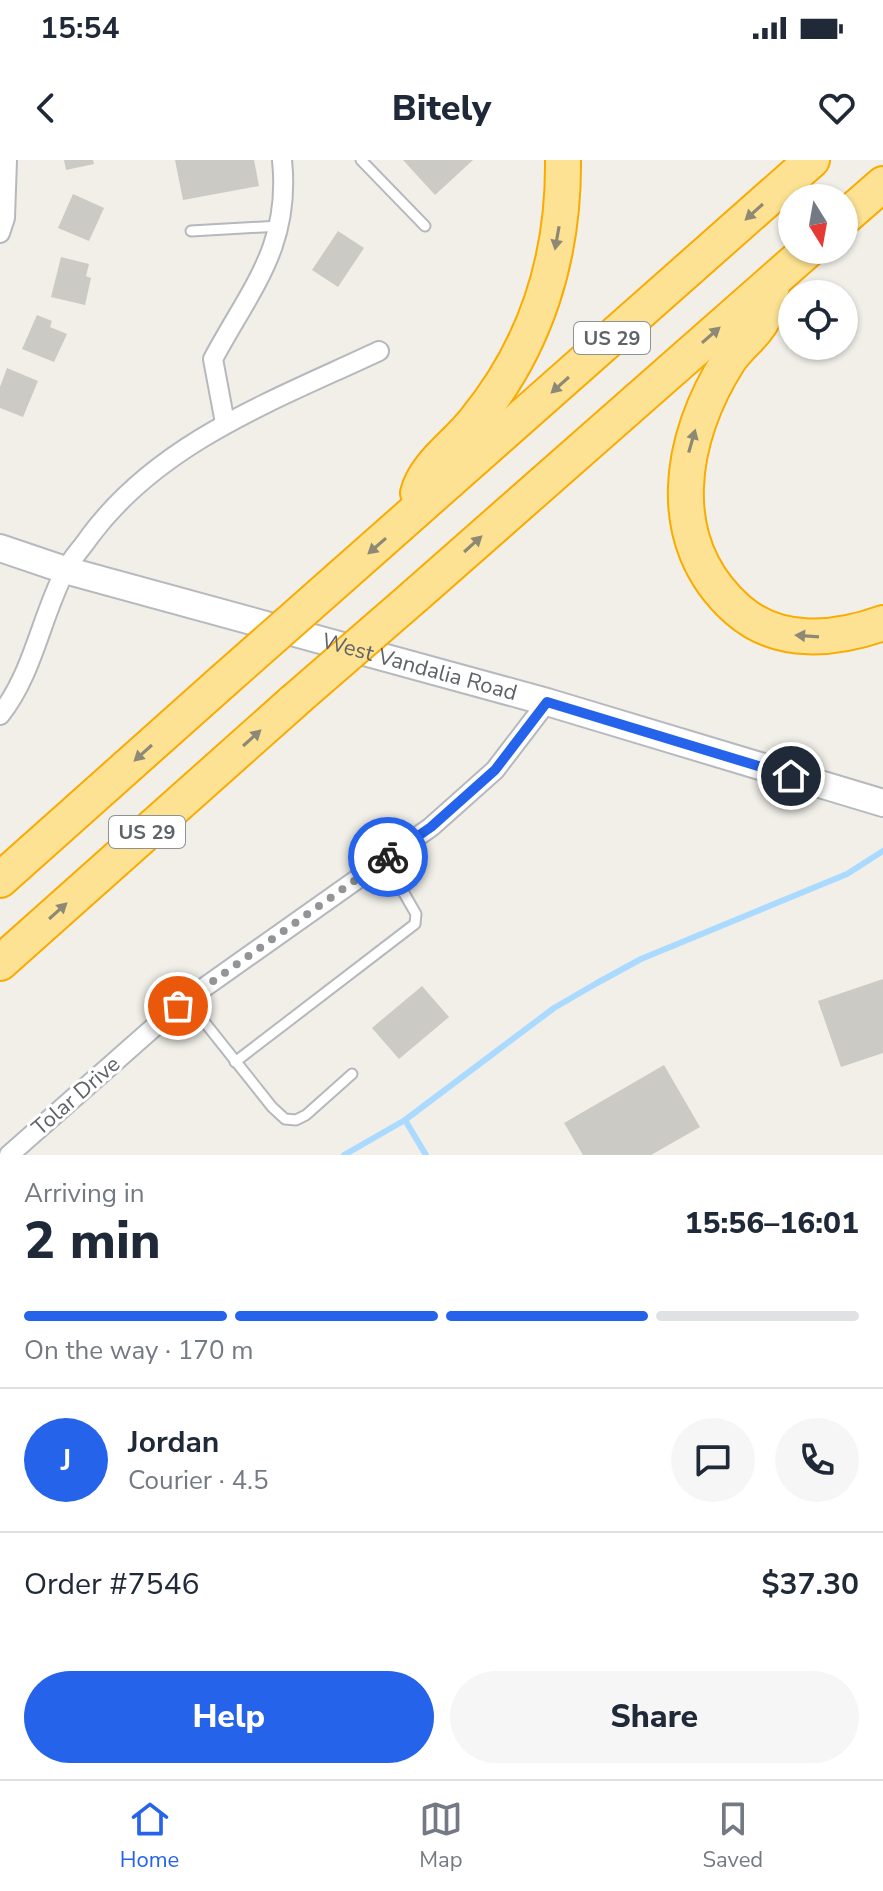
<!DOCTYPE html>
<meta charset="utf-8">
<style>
body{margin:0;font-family:"Nunito Sans",sans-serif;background:#f6f6f7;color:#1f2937;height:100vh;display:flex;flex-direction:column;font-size:30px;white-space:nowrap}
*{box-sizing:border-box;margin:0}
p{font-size:26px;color:#747a83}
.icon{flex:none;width:44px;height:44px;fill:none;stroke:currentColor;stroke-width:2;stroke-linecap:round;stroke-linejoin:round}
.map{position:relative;height:995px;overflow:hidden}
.details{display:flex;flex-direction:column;background:#fff;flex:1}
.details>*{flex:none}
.needle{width:52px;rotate:169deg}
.tools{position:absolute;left:778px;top:24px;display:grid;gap:16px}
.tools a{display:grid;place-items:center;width:80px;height:80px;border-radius:50%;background:#fff;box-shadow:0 2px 6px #0004;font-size:40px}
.pin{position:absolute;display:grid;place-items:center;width:68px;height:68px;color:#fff;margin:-34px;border:4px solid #fff;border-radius:50%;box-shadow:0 2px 8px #0007}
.courier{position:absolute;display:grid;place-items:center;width:80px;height:80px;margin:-40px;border:6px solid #2563eb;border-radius:50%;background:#fff;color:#222;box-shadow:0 2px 10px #0007}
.headline em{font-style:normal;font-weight:800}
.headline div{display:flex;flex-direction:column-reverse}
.headline{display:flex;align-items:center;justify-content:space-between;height:136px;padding:0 24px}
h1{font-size:52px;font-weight:800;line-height:60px}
.bar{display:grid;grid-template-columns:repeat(4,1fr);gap:12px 8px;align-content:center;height:96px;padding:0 24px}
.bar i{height:10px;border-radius:6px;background:#e0e1e3}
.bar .on{background:#2563eb}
.bar p{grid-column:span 4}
.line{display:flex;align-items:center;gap:20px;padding:0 24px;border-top:2px solid #e0e1e3}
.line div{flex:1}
.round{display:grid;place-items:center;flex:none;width:84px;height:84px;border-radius:42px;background:#f6f6f7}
.primary-button{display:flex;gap:16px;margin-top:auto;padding:16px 24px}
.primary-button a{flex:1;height:92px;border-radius:48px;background:#2563eb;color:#fff;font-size:32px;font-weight:800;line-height:92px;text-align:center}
.primary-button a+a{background:#f6f6f7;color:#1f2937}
.status{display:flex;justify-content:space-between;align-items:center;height:56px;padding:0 40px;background:#fff;direction:ltr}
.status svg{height:22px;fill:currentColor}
header{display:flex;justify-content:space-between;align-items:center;height:104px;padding:0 24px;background:#fff;font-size:36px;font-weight:800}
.dock{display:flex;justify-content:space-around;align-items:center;height:112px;border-top:2px solid #e0e1e3;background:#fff;font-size:22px;color:#747a83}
.dock a{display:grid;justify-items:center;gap:4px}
.dock .on{color:#2563eb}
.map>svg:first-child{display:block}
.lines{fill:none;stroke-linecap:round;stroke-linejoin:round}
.stream{stroke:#aadaff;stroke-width:6}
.building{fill:#cccac5}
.lane-casing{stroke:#b5b8bc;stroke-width:13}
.street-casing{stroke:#b5b8bc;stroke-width:22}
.secondary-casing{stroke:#b6babf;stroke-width:30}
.highway-casing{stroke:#f9ab00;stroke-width:38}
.lane{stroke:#fff;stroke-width:9}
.street{stroke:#fff;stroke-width:18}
.secondary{stroke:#fff;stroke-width:26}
.highway{stroke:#fde293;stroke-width:34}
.highway-bridge-casing{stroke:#f9ab00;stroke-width:38;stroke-linecap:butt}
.highway-bridge{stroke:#fde293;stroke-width:34}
.oneway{fill:#8e8975}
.done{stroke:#929495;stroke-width:8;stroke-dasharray:0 14.4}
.route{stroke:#2563eb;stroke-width:10}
.labels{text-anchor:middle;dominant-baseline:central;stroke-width:6;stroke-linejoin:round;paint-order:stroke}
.shield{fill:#fff;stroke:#8f9295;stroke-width:2}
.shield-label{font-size:20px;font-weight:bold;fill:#5f6368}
.street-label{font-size:22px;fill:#5f6368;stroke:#fff}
</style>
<div class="status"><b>15:54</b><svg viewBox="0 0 49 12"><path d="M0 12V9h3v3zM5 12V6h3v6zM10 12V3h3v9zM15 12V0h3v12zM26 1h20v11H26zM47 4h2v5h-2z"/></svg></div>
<header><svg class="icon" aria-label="back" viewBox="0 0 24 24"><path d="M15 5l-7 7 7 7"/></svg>Bitely<svg class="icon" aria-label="heart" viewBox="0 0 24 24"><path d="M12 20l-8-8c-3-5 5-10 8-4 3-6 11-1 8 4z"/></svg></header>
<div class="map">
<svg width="883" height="995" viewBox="0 0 883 995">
<rect width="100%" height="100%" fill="#f1efe8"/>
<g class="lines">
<g class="stream">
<polyline points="405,960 426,995"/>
<polyline points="344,995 405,960 554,848 597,823 641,799 847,714 883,691"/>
</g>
</g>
<g class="building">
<polygon points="64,0 93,0 94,4 66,10"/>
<polygon points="175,0 254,0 259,26 183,40"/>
<polygon points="403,0 473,0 435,35"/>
<polygon points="73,34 104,48 89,81 58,68"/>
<polygon points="338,71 364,88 338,127 312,110"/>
<polygon points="61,97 89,104 86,116 91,118 85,145 51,137"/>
<polygon points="37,155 52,161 50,167 67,174 54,202 22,189"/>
<polygon points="7,208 38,221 23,257 0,248 0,227"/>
<polygon points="883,819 883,893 841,907 818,841"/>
<polygon points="422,826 449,857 399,899 372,868"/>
<polygon points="664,905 700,967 651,995 583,995 564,963"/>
</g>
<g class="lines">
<g class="lane-casing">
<g id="lane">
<polyline points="361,0 425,66"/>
<polyline points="191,71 280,66"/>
<polyline points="187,840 272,947 285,959 296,960 306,955 352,914"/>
<polyline points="235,902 415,764 416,754 385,700"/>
</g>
</g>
<g class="street-casing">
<g id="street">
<polyline points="0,73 5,58 7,0"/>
<path d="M225 263 213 199C251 128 291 86 282 0"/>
<path d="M0 555C33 514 41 457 65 411 71 399 82 388 90 376 161 281 275 240 379 191"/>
<polyline points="9,995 178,846 431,667 495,610 547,542"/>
</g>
</g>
<g class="secondary-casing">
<g id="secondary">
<path id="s1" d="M0 388 65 410 547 542 883 643"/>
</g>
</g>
<g class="highway-casing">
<g id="highway">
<polyline points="844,58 883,24"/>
<path d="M773 122C770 133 769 147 764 157 757 173 739 185 729 200 679 278 661 382 738 450 779 486 836 480 883 463"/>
<path d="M418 333C425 305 456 285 474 262 536 187 564 97 563 0"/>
<polyline points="342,416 812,0"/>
<polyline points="415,436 808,90"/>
<polyline points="0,720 222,522"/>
<polyline points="0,803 294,541"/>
</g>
</g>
<use href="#lane" class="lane"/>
<use href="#street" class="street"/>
<use href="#secondary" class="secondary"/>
<use href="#highway" class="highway"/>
<g class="highway-bridge-casing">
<g id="highway-bridge">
<polyline points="222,522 342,416"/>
<polyline points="294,541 415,436"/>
</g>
</g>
<use href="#highway-bridge" class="highway-bridge"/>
</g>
<defs><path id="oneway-solid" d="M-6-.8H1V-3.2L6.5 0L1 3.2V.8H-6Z" transform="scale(2)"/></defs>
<g class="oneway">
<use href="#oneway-solid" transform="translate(754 52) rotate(138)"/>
<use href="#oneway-solid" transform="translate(557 78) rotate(100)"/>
<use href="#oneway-solid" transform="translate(711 175) rotate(-41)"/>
<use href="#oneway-solid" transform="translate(560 225) rotate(138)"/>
<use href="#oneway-solid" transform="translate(692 281) rotate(-74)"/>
<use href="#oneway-solid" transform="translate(473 384) rotate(-42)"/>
<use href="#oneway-solid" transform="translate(377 386) rotate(139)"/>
<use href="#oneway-solid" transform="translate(807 476) rotate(-176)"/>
<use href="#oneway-solid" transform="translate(252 578) rotate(-42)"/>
<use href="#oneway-solid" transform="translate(143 593) rotate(138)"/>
<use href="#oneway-solid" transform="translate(58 751) rotate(-42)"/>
</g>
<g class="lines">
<polyline class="done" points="178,846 388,697"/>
<polyline class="route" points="388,697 431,667 495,610 547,542 791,616"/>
</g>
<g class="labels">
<g class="shield">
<rect x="574" y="162" width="76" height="32" rx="6"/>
<rect x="109" y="656" width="76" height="32" rx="6"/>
</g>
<g class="shield-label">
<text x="612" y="178">US 29</text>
<text x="147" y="672">US 29</text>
</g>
<g class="street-label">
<text stroke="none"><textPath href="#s1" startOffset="436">West Vandalia Road</textPath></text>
<text transform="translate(76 936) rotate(-41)">Tolar Drive</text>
</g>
</g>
</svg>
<div class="tools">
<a><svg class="needle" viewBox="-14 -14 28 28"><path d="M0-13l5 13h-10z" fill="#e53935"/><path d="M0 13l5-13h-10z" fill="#747a83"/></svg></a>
<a><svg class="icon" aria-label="locate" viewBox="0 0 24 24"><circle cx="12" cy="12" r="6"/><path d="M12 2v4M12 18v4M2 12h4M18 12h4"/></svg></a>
</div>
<div class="pin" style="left:178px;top:846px;background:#ea580c"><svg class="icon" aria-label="bag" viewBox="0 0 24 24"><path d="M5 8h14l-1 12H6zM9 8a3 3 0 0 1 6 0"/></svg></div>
<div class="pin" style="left:791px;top:616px;background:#1f2937"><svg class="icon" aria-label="home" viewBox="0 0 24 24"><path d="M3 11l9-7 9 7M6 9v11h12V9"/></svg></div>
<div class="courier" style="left:388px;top:697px"><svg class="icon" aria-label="bike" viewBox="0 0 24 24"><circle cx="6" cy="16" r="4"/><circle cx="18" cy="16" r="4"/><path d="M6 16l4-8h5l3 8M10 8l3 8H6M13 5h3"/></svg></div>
</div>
<section class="details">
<div class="headline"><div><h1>2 min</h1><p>Arriving in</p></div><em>15:56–16:01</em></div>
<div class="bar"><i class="on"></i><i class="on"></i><i class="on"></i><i></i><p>On the way · 170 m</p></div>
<div class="line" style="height:144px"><b class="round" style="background:#2563eb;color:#fff">J</b><div><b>Jordan</b><p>Courier · 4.5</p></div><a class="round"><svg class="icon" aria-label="chat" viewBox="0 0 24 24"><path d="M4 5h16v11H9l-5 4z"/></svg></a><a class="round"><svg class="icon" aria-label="phone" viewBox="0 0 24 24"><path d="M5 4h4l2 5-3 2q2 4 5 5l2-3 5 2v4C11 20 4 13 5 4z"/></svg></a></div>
<div class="line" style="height:104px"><div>Order #7546</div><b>$37.30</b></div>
<div class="primary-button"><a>Help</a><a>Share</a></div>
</section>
<nav class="dock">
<a class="on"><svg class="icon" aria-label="home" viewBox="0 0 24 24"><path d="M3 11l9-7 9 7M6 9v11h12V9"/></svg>Home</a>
<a><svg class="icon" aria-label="map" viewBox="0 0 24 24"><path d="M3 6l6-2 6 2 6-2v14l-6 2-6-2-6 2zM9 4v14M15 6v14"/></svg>Map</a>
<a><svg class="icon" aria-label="saved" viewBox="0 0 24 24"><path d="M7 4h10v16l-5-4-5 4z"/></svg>Saved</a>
</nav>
